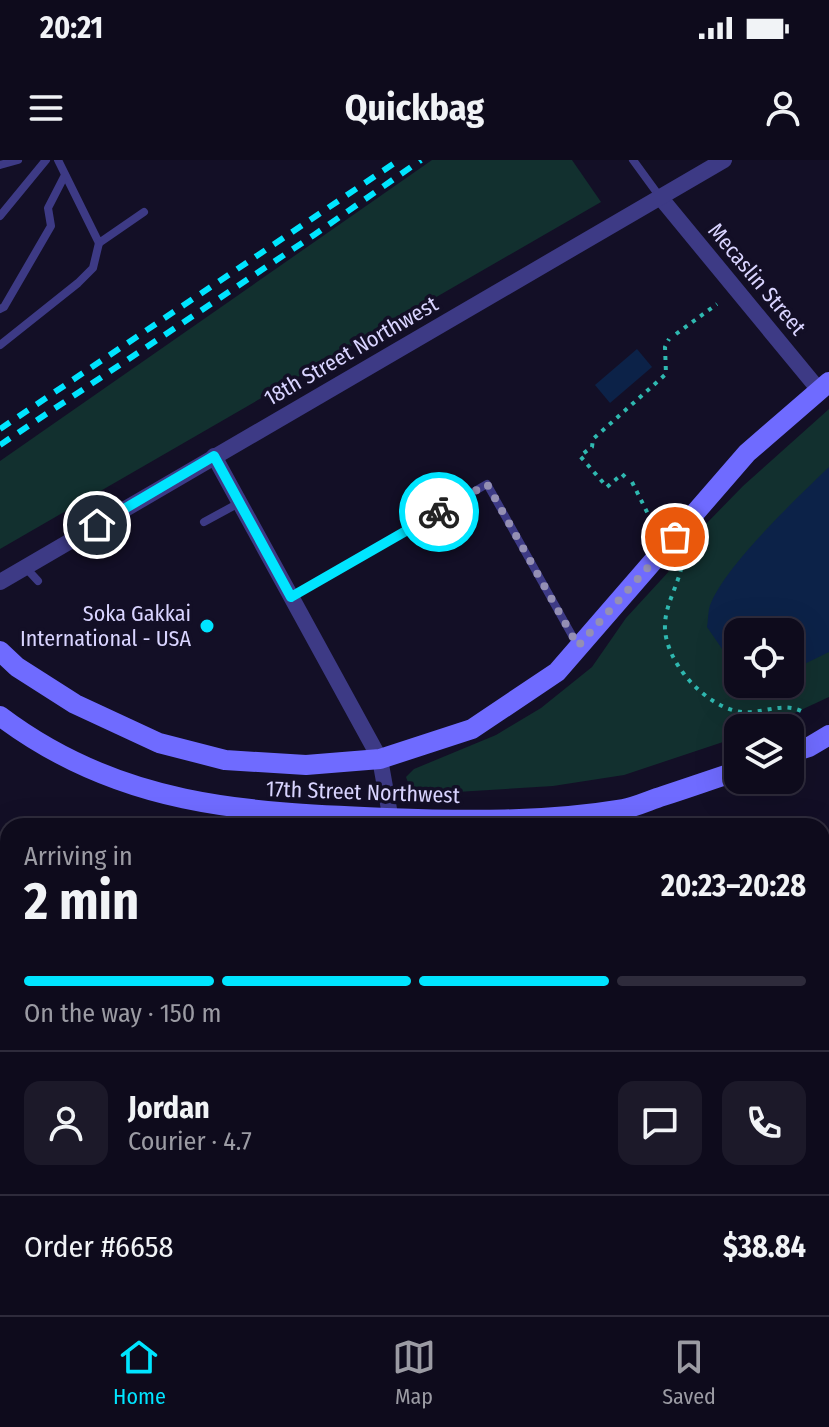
<!DOCTYPE html>
<meta charset="utf-8">
<style>
body{margin:0;font-family:"Fira Sans Condensed",sans-serif;background:#1c1929;color:#f1f3f6;height:100vh;display:flex;flex-direction:column;font-size:30px;white-space:nowrap}
*{box-sizing:border-box;margin:0}
p{font-size:26px;color:#9b9ba3}
.icon{flex:none;width:44px;height:44px;fill:none;stroke:currentColor;stroke-width:2;stroke-linecap:round;stroke-linejoin:round}
.map{position:relative;flex:1;overflow:hidden}
.panel{position:absolute;left:0px;top:658px;width:830px;height:498px;display:flex;flex-direction:column;background:#0e0b1c;border-radius:24px 24px 0 0;box-shadow:0 8px 32px #0002,0 0 0 2px #2e2b3b}
.panel>*{flex:none}
.fabs{position:absolute;left:724px;top:458px;display:grid;gap:16px}
.fabs a{display:grid;place-items:center;width:80px;height:80px;border-radius:16px;background:#0e0b1c;box-shadow:0 8px 32px #0002,0 0 0 2px #2e2b3b;font-size:40px}
.pin{position:absolute;display:grid;place-items:center;width:68px;height:68px;color:#fff;margin:-34px;border:4px solid #fff;border-radius:50%;box-shadow:0 2px 8px #0007}
.courier{position:absolute;display:grid;place-items:center;width:80px;height:80px;margin:-40px;border:6px solid #00e5ff;border-radius:50%;background:#fff;color:#222;box-shadow:0 2px 10px #0007}
.summary em{font-style:normal;font-weight:700}
.summary div{display:flex;flex-direction:column-reverse}
.summary{display:flex;align-items:center;justify-content:space-between;height:136px;padding:0 24px}
h1{font-size:52px;font-weight:700;line-height:60px}
.bar{display:grid;grid-template-columns:repeat(4,1fr);gap:12px 8px;align-content:center;height:96px;padding:0 24px}
.bar i{height:10px;border-radius:6px;background:#2e2b3b}
.bar .selected{background:#00e5ff}
.bar p{grid-column:span 4}
.line{display:flex;align-items:center;gap:20px;padding:0 24px;border-top:2px solid #2e2b3b}
.line div{flex:1}
.round{display:grid;place-items:center;flex:none;width:84px;height:84px;border-radius:16px;background:#1c1929}
.status{display:flex;justify-content:space-between;align-items:center;height:56px;padding:0 40px;background:#0e0b1c;direction:ltr}
.status svg{height:22px;fill:currentColor}
header{display:flex;justify-content:space-between;align-items:center;height:104px;padding:0 24px;background:#0e0b1c;font-size:36px;font-weight:700}
.tabs{display:flex;justify-content:space-around;align-items:center;height:112px;border-top:2px solid #2e2b3b;background:#0e0b1c;font-size:22px;color:#9b9ba3}
.tabs a{display:grid;justify-items:center;gap:4px}
.tabs .selected{color:#00e5ff}
.map>svg:first-child{display:block}
.green{fill:#12302f;fill-rule:evenodd}
.water{fill:#0c2248}
.lines{fill:none;stroke-linecap:round;stroke-linejoin:round}
.path{stroke:#2fb8b0;stroke-width:4;stroke-dasharray:4 6;stroke-linecap:butt}
.service{stroke:#3d3a85;stroke-width:8}
.minor{stroke:#3d3a85;stroke-width:16}
.tertiary{stroke:#3d3a85;stroke-width:20}
.secondary{stroke:#6f6bff;stroke-width:20}
.rail{stroke:#00e5ff;stroke-width:6;stroke-dasharray:12 10;stroke-linecap:butt}
.done{stroke:#948fb3;stroke-width:8;stroke-dasharray:0 14.4}
.route{stroke:#00e5ff;stroke-width:10}
.poi-dot{fill:#00e5ff;stroke:#130f26;stroke-width:3}
.labels{text-anchor:middle;dominant-baseline:central;stroke-width:7;stroke-linejoin:round;paint-order:stroke}
.street-label{font-size:22px;fill:#d9d4ff;stroke:#130f26}
.poi-label{font-size:22px;fill:#d9d4ff;stroke:#130f26;text-anchor:end}
</style>
<div class="status"><b>20:21</b><svg viewBox="0 0 49 12"><path d="M0 12V9h3v3zM5 12V6h3v6zM10 12V3h3v9zM15 12V0h3v12zM26 1h20v11H26zM47 4h2v5h-2z"/></svg></div>
<header><svg class="icon" aria-label="menu" viewBox="0 0 24 24"><path d="M4 6h16M4 12h16M4 18h16"/></svg>Quickbag<svg class="icon" aria-label="person" viewBox="0 0 24 24"><circle cx="12" cy="8" r="4"/><path d="M4 21q1-7 8-7t8 7"/></svg></header>
<div class="map">
<svg width="829" height="1155" viewBox="0 0 829 1155">
<rect width="100%" height="100%" fill="#130f26"/>
<g class="green">
<polygon points="432,0 572,0 601,42 0,389 0,301"/>
<path d="M829 249V537L762 568H738V577L624 615 553 626 424 634 411 631 406 617 414 609 496 575 541 548 592 507 626 458 683 396 704 366 743 326ZM738 472H790V524H738Z"/>
<polygon points="822,954 825,954 824,1155 307,1155 315,1148 822,1148"/>
</g>
<g class="water">
<polygon points="637,189 652,207 610,243 595,225"/>
<path d="M829 307V492L790 511V472H738V512L707 467C708 461 708 455 709 449 719 411 799 336 829 307Z"/>
</g>
<g class="lines">
<g class="path">
<polyline points="676,174 717,144"/>
<polyline points="625,317 622,314 607,327 580,296 592,287 593,279 666,214 665,187 669,179"/>
<polyline points="632,322 651,360"/>
<path d="M683 398C681 421 666 441 665 464 663 501 706 548 742 552 763 554 784 541 803 552"/>
<polyline points="0,844 8,839"/>
</g>
<g class="service">
<polyline points="58,0 99,83 144,52"/>
<polyline points="633,0 660,37"/>
<polyline points="0,5 18,0"/>
<polyline points="0,56 46,0"/>
<polyline points="0,149 4,147 51,66 48,48 65,15"/>
<polyline points="0,185 78,123 93,108 99,83"/>
<polyline points="204,362 239,343"/>
<polyline points="26,408 38,421"/>
<polyline points="291,437 487,324 578,486"/>
</g>
<g class="minor">
<polyline points="660,37 819,230"/>
<polyline points="214,296 380,599 392,666"/>
<polyline points="0,422 724,0"/>
<polyline points="0,722 8,735"/>
</g>
<g class="tertiary">
<polyline points="822,926 829,926"/>
<polyline points="0,1085 8,1080"/>
</g>
<g class="secondary">
<polyline points="0,491 17,507 75,544 159,583 225,600 306,605 380,599 472,569 557,512 747,293 829,222"/>
<path d="M0 556C119 646 243 652 386 658 465 661 545 662 623 649 636 647 650 640 663 636 688 628 713 619 738 611"/>
<polyline points="790,593 809,587 829,575"/>
</g>
<g class="rail">
<polyline points="0,269 399,0"/>
<polyline points="0,285 314,75 421,0"/>
</g>
</g>
<g class="lines">
<polyline class="done" points="439,352 487,324 578,486 675,377"/>
<polyline class="route" points="97,365 214,296 291,437 439,352"/>
</g>
<circle class="poi-dot" cx="207" cy="466" r="8"/>
<g class="labels">
<g class="street-label">
<text transform="translate(757 119) rotate(50)">Mecaslin Street</text>
<text transform="translate(351 191) rotate(-30)">18th Street Northwest</text>
<text transform="translate(363 632) rotate(2)">17th Street Northwest</text>
</g>
<g class="poi-label">
<text x="191" y="453">Soka Gakkai<tspan x="191" dy="25">International - USA</tspan></text>
</g>
</g>
</svg>
<div class="fabs">
<a><svg class="icon" aria-label="locate" viewBox="0 0 24 24"><circle cx="12" cy="12" r="6"/><path d="M12 2v4M12 18v4M2 12h4M18 12h4"/></svg></a>
<a><svg class="icon" aria-label="layers" viewBox="0 0 24 24"><path d="M12 4l9 5-9 5-9-5zM3 14l9 5 9-5"/></svg></a>
</div>
<div class="pin" style="left:675px;top:377px;background:#ea580c"><svg class="icon" aria-label="bag" viewBox="0 0 24 24"><path d="M5 8h14l-1 12H6zM9 8a3 3 0 0 1 6 0"/></svg></div>
<div class="pin" style="left:97px;top:365px;background:#1f2937"><svg class="icon" aria-label="home" viewBox="0 0 24 24"><path d="M3 11l9-7 9 7M6 9v11h12V9"/></svg></div>
<div class="courier" style="left:439px;top:352px"><svg class="icon" aria-label="bike" viewBox="0 0 24 24"><circle cx="6" cy="16" r="4"/><circle cx="18" cy="16" r="4"/><path d="M6 16l4-8h5l3 8M10 8l3 8H6M13 5h3"/></svg></div>
<section class="panel">
<div class="summary"><div><h1>2 min</h1><p>Arriving in</p></div><em>20:23–20:28</em></div>
<div class="bar"><i class="selected"></i><i class="selected"></i><i class="selected"></i><i></i><p>On the way · 150 m</p></div>
<div class="line" style="height:144px"><a class="round"><svg class="icon" aria-label="person" viewBox="0 0 24 24"><circle cx="12" cy="8" r="4"/><path d="M4 21q1-7 8-7t8 7"/></svg></a><div><b>Jordan</b><p>Courier · 4.7</p></div><a class="round"><svg class="icon" aria-label="chat" viewBox="0 0 24 24"><path d="M4 5h16v11H9l-5 4z"/></svg></a><a class="round"><svg class="icon" aria-label="phone" viewBox="0 0 24 24"><path d="M5 4h4l2 5-3 2q2 4 5 5l2-3 5 2v4C11 20 4 13 5 4z"/></svg></a></div>
<div class="line" style="height:104px"><div>Order #6658</div><b>$38.84</b></div>
</section>
</div>
<nav class="tabs">
<a class="selected"><svg class="icon" aria-label="home" viewBox="0 0 24 24"><path d="M3 11l9-7 9 7M6 9v11h12V9"/></svg>Home</a>
<a><svg class="icon" aria-label="map" viewBox="0 0 24 24"><path d="M3 6l6-2 6 2 6-2v14l-6 2-6-2-6 2zM9 4v14M15 6v14"/></svg>Map</a>
<a><svg class="icon" aria-label="saved" viewBox="0 0 24 24"><path d="M7 4h10v16l-5-4-5 4z"/></svg>Saved</a>
</nav>
